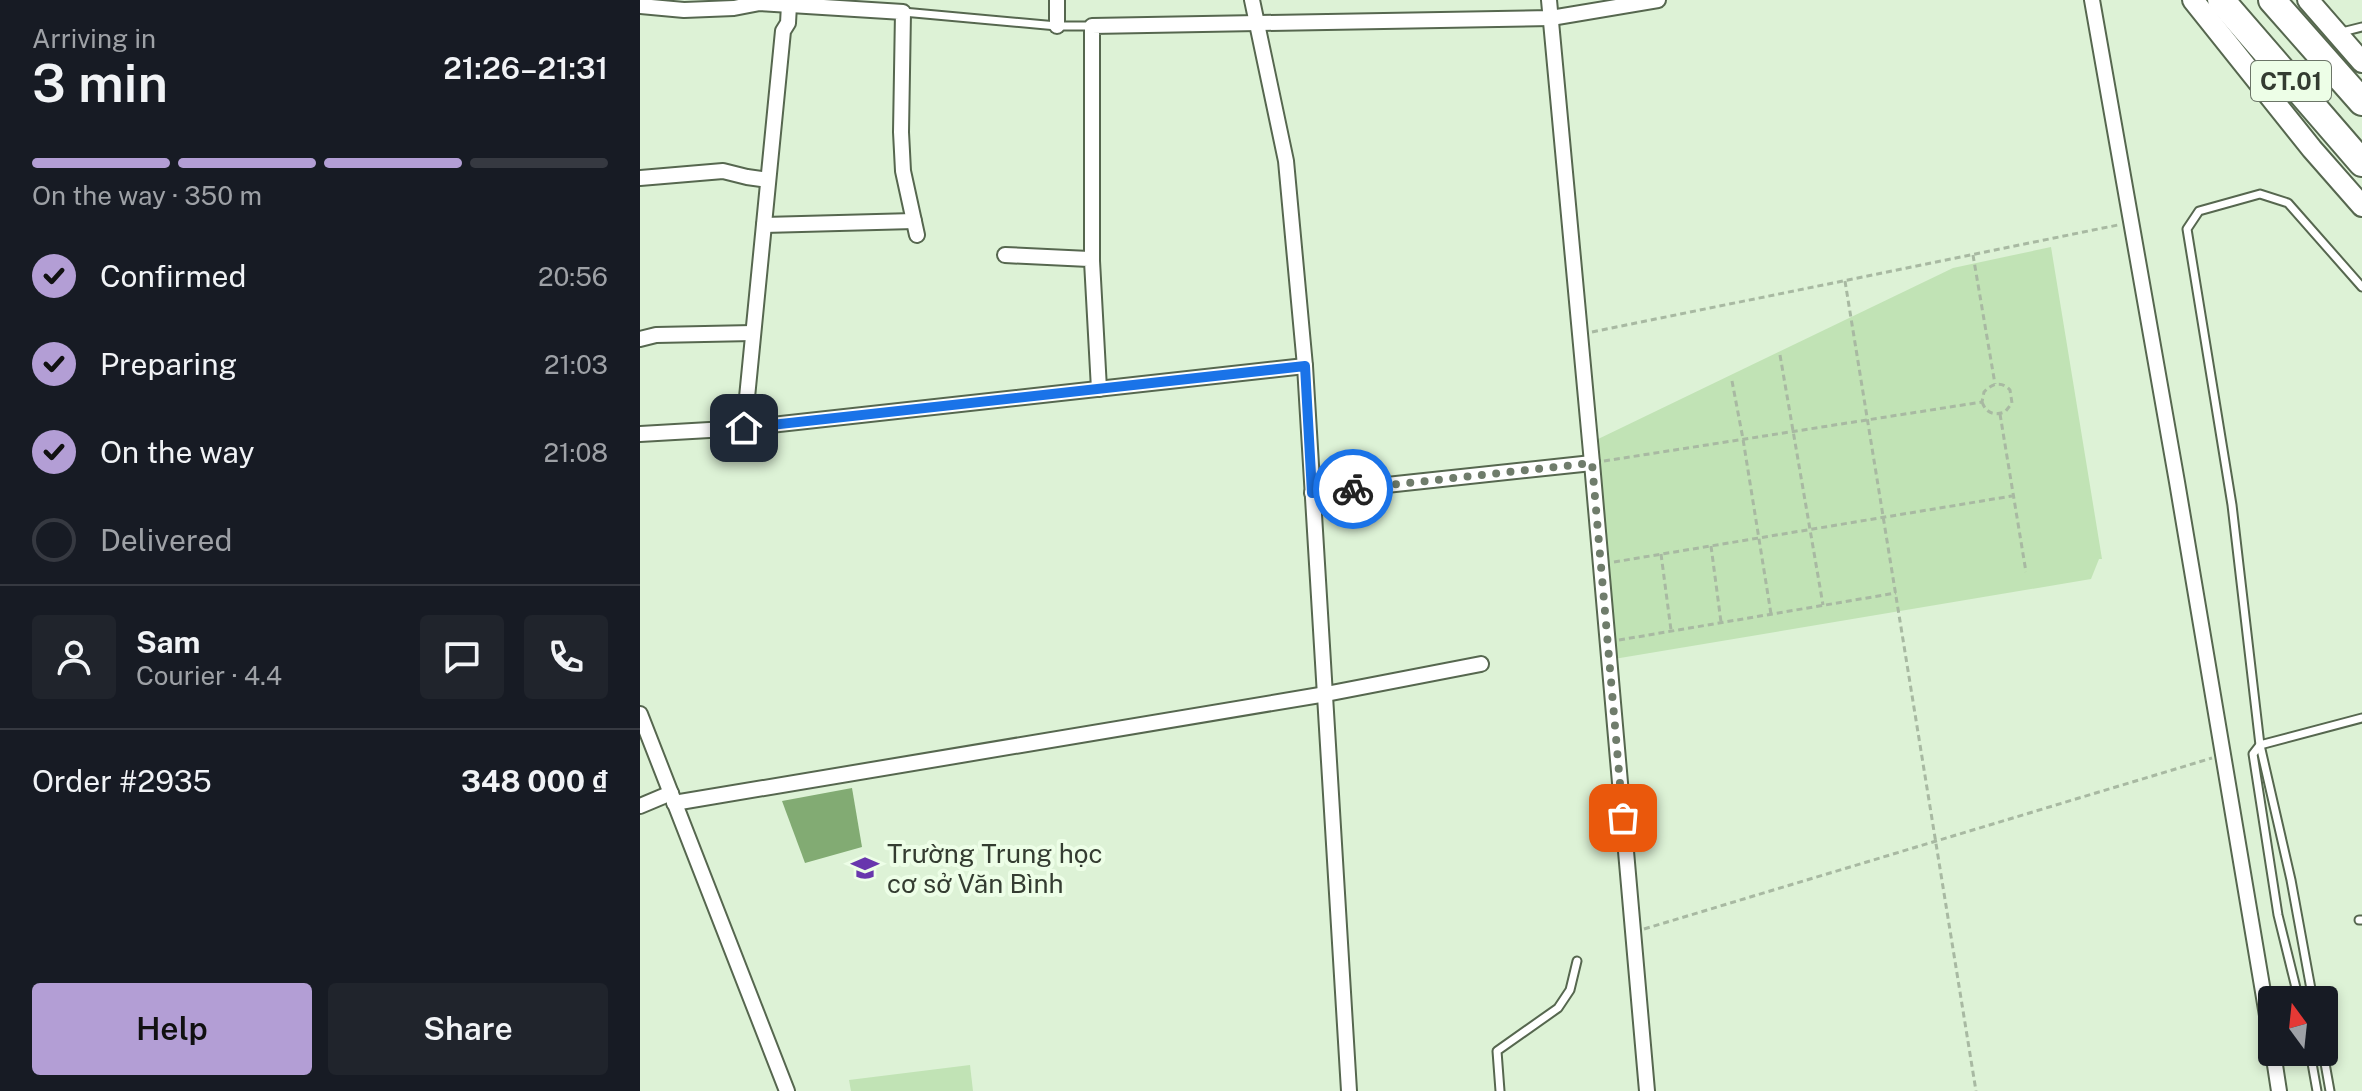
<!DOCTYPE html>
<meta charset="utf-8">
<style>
body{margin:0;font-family:"Public Sans",sans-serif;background:#20242c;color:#f1f3f6;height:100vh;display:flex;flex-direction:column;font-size:30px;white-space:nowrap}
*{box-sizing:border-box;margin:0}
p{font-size:26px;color:#9ea1a6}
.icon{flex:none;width:44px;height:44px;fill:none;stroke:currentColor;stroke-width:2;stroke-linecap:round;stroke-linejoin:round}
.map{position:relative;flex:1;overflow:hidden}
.details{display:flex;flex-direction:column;background:#171b24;width:640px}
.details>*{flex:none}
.needle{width:52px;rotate:345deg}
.fabs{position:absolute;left:1618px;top:986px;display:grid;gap:16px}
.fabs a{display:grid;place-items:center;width:80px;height:80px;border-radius:8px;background:#171b24;box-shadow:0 4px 12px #0003;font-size:40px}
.pin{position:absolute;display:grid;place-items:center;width:68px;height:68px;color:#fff;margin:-34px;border-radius:16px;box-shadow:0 4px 12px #0006}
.courier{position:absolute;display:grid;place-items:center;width:80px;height:80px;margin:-40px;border:6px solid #1a73e8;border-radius:50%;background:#fff;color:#222;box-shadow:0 2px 10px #0007}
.summary em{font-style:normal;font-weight:600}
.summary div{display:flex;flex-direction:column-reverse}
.summary{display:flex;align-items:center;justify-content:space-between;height:136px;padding:0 32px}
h1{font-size:52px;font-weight:600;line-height:60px}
.bar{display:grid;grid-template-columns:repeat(4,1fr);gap:12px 8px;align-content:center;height:96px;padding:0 32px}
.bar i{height:10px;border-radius:6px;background:#363941}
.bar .current{background:#b39ed5}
.bar p{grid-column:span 4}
.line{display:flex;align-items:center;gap:20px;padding:0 32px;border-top:2px solid #363941}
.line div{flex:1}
.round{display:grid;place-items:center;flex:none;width:84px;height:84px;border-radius:8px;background:#20242c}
ol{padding:0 32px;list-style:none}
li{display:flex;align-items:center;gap:24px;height:88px}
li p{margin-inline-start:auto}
li .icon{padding:8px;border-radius:50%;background:#b39ed5;color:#111;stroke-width:4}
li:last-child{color:#9ea1a6}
li i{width:44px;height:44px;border:4px solid #363941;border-radius:50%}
.primary-button{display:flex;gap:16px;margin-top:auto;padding:16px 32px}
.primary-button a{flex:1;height:92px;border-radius:8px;background:#b39ed5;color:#111;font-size:32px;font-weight:600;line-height:92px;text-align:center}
.primary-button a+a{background:#20242c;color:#f1f3f6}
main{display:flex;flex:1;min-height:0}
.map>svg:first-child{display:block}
.green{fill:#c1e3b5}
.water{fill:#82ab73}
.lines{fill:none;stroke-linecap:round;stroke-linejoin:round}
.lane-casing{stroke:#56674f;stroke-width:11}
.street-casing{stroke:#56674f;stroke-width:18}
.secondary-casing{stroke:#56674f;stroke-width:24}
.highway-casing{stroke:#56674f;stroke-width:30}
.path{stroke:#a8b9a2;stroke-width:3;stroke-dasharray:6 4;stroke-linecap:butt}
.lane{stroke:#fff;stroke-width:7}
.street{stroke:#fff;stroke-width:14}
.secondary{stroke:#fff;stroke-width:20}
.highway{stroke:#fff;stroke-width:26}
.done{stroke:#6f7c6b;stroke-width:8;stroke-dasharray:0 14.4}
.route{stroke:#1a73e8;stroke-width:10}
.labels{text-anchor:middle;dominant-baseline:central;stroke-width:8;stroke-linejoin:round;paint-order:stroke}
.shield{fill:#edfee7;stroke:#6c7668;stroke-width:2}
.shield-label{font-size:24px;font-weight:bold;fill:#343c31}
.poi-label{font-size:26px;fill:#343c31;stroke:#edfee7;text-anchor:start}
</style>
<main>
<section class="details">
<div class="summary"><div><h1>3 min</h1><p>Arriving in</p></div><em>21:26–21:31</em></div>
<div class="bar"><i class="current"></i><i class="current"></i><i class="current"></i><i></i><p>On the way · 350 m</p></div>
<ol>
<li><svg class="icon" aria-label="check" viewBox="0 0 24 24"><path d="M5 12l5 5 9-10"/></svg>Confirmed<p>20:56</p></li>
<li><svg class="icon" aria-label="check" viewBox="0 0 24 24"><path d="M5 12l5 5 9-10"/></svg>Preparing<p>21:03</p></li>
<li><svg class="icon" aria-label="check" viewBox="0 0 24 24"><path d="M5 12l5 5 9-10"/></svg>On the way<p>21:08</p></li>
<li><i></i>Delivered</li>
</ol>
<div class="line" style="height:144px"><a class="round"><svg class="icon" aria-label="person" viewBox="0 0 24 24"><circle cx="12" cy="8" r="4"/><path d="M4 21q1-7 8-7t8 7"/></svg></a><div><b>Sam</b><p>Courier · 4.4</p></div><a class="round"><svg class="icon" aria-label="chat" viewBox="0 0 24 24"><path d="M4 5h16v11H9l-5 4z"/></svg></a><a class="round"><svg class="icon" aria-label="phone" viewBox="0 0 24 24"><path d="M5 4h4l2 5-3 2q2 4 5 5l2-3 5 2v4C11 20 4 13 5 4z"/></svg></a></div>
<div class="line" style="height:104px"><div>Order #2935</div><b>348 000 ₫</b></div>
<div class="primary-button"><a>Help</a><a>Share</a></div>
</section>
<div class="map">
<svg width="1722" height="1091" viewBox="0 0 1722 1091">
<rect width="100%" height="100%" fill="#ddf2d6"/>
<g class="green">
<polygon points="1411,247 1462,559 1459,559 1451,579 974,659 954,441 1313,268"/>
<polygon points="330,1065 333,1091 211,1091 209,1080"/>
</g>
<polygon class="water" points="212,788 222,847 165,863 142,801"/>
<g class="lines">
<g class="lane-casing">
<g id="lane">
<polyline points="263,12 417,26 452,26"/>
<polyline points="1702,32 1722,27"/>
<polyline points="1719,920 1722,920"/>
<polyline points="1659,1000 1638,915 1613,754 1620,745 1722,718"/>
<polyline points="1673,1000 1651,880 1620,745 1592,505 1547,229 1559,211 1620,194 1648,203 1722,287"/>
<polyline points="1670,1052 1677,1091"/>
<polyline points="1683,1052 1690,1091"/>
<polyline points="860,1091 857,1051 918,1008 930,990 937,961"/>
</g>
</g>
<g class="street-casing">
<g id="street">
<polyline points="612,0 646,161 665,366 709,1091"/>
<polyline points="909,0 952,463 1007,1091"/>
<polyline points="1452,0 1537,482 1632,1045"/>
<polyline points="0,6 44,10 94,8 120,3 263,12 261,132 263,171 277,235"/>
<polyline points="417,26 417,0"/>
<polyline points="0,178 83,171 107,177 128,180"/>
<polyline points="124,225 274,221"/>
<polyline points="365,255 449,259 452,261 459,389"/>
<polyline points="452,261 452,26 911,18 1018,0"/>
<polyline points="0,339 16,335 113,333"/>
<polyline points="104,428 143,31 148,23 149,5"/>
<polyline points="0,434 104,428 665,366"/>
<polyline points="672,493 952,463"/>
<polyline points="0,714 147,1091"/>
<polyline points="34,803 686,694 841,664"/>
<polyline points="0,806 31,793"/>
<polyline points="1633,1052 1639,1091"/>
</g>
</g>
<g class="secondary-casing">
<g id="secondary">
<polyline points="1553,0 1672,149 1722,206"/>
<polyline points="1668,0 1722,62"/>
</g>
</g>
<g class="highway-casing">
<g id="highway">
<polyline points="1581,0 1722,163"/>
<polyline points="1632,0 1722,102"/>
</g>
</g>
<g class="path">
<polyline points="1333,255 1355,384"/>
<polyline points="1205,281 1336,1091"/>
<polyline points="952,332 1478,225"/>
<polyline points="1140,355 1183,605"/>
<polyline points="1092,381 1103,439 1131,614"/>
<polyline points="1360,414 1386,572"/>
<path d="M964 461 1342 402 1344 392C1352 383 1362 381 1370 390L1372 403 1365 412C1354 416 1346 413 1342 402"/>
<polyline points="1071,546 1081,622"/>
<polyline points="1021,554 1031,630"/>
<polyline points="974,562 1372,496"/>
<polyline points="979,640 1256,593"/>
<polyline points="1004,929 1572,758"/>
</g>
<use href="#lane" class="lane"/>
<use href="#street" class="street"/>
<use href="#secondary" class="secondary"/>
<use href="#highway" class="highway"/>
</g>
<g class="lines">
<polyline class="done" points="713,489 952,463 983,818"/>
<polyline class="route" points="104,428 665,366 672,493 713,489"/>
</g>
<defs>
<g id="school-bare" transform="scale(2.16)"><path d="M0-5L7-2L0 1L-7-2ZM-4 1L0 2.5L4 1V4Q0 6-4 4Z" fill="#6836ad" stroke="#edfee7" stroke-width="2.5" paint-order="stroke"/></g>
</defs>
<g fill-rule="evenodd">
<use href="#school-bare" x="225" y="868"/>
</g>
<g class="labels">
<rect class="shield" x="1611" y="61" width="80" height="40" rx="6"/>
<g class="shield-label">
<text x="1651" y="81">CT.01</text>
</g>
<g class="poi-label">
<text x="247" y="853">Trường Trung học<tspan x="247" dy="30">cơ sở Văn Bình</tspan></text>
</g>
</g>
</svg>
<div class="fabs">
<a><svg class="needle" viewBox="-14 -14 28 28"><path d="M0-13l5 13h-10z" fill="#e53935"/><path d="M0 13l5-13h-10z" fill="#9ea1a6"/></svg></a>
</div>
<div class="pin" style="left:983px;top:818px;background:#ea580c"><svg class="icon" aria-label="bag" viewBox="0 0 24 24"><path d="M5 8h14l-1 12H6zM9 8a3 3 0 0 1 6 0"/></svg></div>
<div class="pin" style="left:104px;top:428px;background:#1f2937"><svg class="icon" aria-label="home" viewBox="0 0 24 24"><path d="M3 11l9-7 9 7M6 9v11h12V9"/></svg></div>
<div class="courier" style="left:713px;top:489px"><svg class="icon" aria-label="bike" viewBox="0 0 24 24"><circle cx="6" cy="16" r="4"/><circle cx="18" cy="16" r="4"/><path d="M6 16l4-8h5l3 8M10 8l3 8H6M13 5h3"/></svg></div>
</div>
</main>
